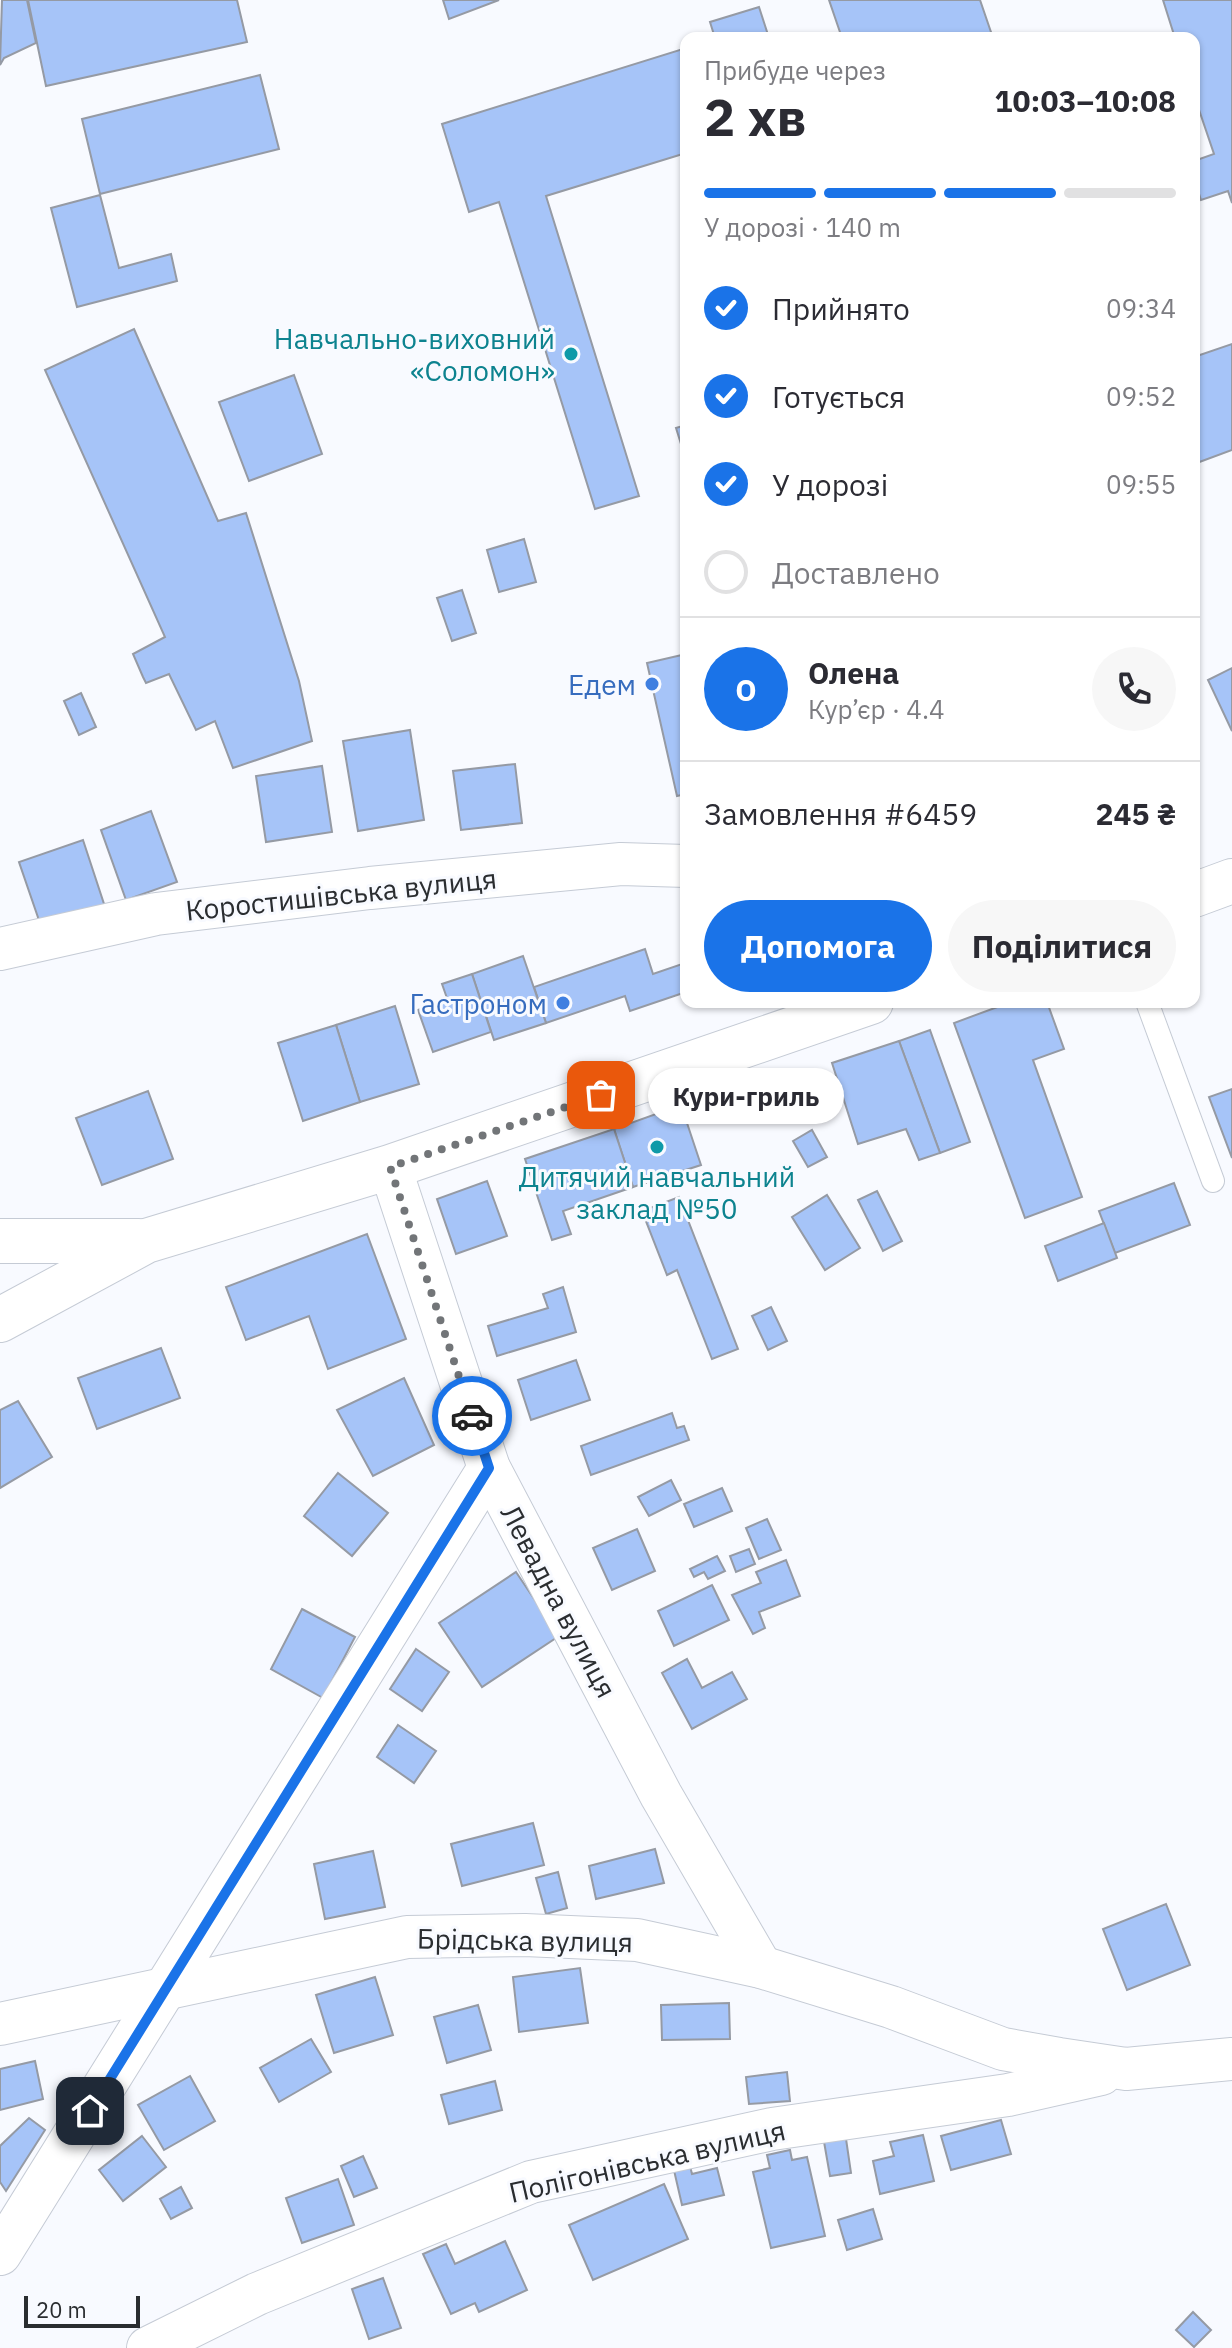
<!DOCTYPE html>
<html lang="uk">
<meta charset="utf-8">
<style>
body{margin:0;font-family:"IBM Plex Sans",sans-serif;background:#f7f7f7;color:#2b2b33;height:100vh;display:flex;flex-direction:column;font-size:30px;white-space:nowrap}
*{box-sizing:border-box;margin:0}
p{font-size:26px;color:#7c7c81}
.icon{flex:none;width:44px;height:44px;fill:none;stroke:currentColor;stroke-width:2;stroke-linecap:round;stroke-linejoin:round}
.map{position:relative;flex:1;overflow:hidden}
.panel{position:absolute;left:680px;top:32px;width:520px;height:976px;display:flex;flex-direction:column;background:#fff;border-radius:16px;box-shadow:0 2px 6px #0004}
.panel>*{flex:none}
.scale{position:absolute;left:24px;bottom:20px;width:116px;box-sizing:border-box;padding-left:8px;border:4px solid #2a2d30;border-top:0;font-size:22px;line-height:28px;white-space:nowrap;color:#2a2d30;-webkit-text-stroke:6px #f8faff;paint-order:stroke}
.pin{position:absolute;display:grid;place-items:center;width:68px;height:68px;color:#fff;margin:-34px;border-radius:16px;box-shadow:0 4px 12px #0006}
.courier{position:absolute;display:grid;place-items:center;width:80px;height:80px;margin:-40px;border:6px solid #1a73e8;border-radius:50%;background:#fff;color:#222;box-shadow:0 2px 10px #0007}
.bubble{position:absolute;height:56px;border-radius:28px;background:#fff;box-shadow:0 2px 6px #0004;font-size:26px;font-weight:700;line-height:56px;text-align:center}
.summary em{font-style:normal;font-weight:700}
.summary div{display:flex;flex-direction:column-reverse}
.summary{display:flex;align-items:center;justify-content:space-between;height:136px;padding:0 24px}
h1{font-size:52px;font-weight:700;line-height:60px}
.bar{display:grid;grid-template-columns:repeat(4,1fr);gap:12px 8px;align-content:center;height:96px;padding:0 24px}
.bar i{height:10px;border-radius:6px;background:#e1e1e2}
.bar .current{background:#1a73e8}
.bar p{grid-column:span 4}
.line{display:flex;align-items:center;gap:20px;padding:0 24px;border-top:2px solid #e1e1e2}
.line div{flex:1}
.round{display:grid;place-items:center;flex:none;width:84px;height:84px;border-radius:42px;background:#f7f7f7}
ol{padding:0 24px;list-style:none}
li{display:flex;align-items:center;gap:24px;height:88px}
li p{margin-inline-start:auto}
li .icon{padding:8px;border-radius:50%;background:#1a73e8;color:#fff;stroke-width:4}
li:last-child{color:#7c7c81}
li i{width:44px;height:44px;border:4px solid #e1e1e2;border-radius:50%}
.cta{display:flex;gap:16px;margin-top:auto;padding:16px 24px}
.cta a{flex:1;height:92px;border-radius:48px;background:#1a73e8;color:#fff;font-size:32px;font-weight:700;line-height:92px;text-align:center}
.cta a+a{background:#f7f7f7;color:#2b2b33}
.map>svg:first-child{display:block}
.building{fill:#a6c4f8;stroke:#959aa4;stroke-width:2}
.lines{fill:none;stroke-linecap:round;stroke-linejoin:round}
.lane-casing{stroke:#c5cbd5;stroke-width:24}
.street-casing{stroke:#c5cbd5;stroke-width:44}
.primary-casing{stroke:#c5cbd5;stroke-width:46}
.lane{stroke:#fff;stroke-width:22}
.street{stroke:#fff;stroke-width:42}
.primary{stroke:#fff;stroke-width:44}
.done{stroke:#727578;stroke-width:8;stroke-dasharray:0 14.4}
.route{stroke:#1a73e8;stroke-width:10}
.culture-dot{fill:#0f9aa8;stroke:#f8faff;stroke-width:3}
.shop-dot{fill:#3f7fe0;stroke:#f8faff;stroke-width:3}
.labels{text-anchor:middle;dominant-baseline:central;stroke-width:6;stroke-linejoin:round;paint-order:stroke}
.culture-label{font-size:28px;fill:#0d838f;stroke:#f8faff;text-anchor:end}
.shop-label{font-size:28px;fill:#366cbe;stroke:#f8faff;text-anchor:end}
.street-label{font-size:28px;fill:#2a2d30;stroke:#f8faff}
</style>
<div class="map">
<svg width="1232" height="2348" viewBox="0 0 1232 2348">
<rect width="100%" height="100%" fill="#f8faff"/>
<g class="building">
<polygon points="2,0 27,0 36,43 4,58 0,65"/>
<polygon points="28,0 237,0 247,42 46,86"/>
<polygon points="443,0 499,0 449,19"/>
<polygon points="829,0 980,0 993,38 842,38"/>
<polygon points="1163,0 1232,0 1232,203 1228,191 1201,200 1194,178 1194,161 1214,154 1194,95 1194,38 1175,38"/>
<polygon points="759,7 769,38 715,38 710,22"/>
<polygon points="686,48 686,153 546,196 639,496 595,509 499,202 469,212 442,124"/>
<polygon points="260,75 279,149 100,194 82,119"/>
<polygon points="100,195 119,268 171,254 177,281 77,307 51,208"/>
<polygon points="134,329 218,521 246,513 299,681 312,741 233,768 215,721 196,730 169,674 146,683 143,677 133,654 165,637 45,370"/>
<polygon points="1232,344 1232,450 1194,464 1194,357"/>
<polygon points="294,375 322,454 249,481 219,402"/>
<polygon points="686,425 686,460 676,428"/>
<polygon points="524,539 536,582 499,592 487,550"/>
<polygon points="462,590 476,633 452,641 437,598"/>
<polygon points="686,654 686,794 677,796 647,663"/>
<polygon points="1232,668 1232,731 1208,680"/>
<polygon points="81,693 96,727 79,735 64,701"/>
<polygon points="410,730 424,820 358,831 343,741"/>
<polygon points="515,764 522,823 461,830 453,771"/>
<polygon points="322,766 332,832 266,842 256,776"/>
<polygon points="151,811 177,882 126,900 101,830"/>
<polygon points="83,840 105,907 42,929 19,862"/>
<polygon points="645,949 653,974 682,964 686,992 630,1011 625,996 546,1023 534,987"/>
<polygon points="523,956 546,1023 494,1040 472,974"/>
<polygon points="472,974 491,1032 433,1052 418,1010 448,1001 442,984"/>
<polygon points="1011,1002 1047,1002 1064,1049 1033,1060 1082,1197 1025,1218 954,1023"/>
<polygon points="395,1006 419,1084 360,1102 336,1025"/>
<polygon points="336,1025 360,1102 303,1121 278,1043"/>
<polygon points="930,1030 970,1142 940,1153 899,1041"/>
<polygon points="899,1041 940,1153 919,1160 906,1129 858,1144 832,1063"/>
<polygon points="1232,1089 1232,1158 1209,1097"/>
<polygon points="148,1091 173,1159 102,1185 76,1118"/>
<polygon points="681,1105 701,1165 633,1187 614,1129"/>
<polygon points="614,1129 633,1187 563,1211 571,1234 552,1240 525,1159"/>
<polygon points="812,1130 827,1157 808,1167 793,1141"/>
<polygon points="487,1181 507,1236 456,1254 437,1199"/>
<polygon points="1174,1183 1190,1225 1115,1253 1099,1211"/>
<polygon points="877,1191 902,1241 883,1251 858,1200"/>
<polygon points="827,1195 860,1248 825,1270 792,1217"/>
<polygon points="679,1197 738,1349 712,1359 677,1270 667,1275 642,1211"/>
<polygon points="1104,1223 1117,1258 1058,1281 1045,1246"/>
<polygon points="367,1234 406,1339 328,1369 309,1316 246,1340 226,1287"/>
<polygon points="563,1287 576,1332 497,1356 488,1326 548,1308 543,1294"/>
<polygon points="771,1307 787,1341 768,1350 752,1316"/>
<polygon points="161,1348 180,1398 97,1429 78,1378"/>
<polygon points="576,1360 590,1400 531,1420 518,1380"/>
<polygon points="404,1378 434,1445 373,1476 337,1410"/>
<polygon points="18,1401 52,1457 0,1488 0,1410"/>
<polygon points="672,1413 677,1428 684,1426 689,1440 591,1475 581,1446"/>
<polygon points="338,1473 388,1513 352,1556 304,1516"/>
<polygon points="671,1480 681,1500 649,1516 638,1497"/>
<polygon points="722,1488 732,1511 694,1527 684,1504"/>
<polygon points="767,1519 781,1550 759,1559 746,1528"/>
<polygon points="637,1529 655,1571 612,1590 593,1548"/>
<polygon points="749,1549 755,1564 736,1572 730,1556"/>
<polygon points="717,1556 725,1571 708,1579 704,1572 694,1577 690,1569"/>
<polygon points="786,1560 800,1596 759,1612 765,1628 753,1634 732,1595 761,1583 756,1572"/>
<polygon points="516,1572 559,1636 482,1687 439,1623"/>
<polygon points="712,1585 729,1620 674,1646 658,1611"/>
<polygon points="302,1609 355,1637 323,1698 271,1669"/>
<polygon points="416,1649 449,1672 422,1711 390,1689"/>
<polygon points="687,1659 702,1688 732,1672 747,1699 692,1729 662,1673"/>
<polygon points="398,1725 436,1751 414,1783 377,1757"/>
<polygon points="533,1823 544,1865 462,1886 451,1844"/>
<polygon points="655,1849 664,1883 596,1899 589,1866"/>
<polygon points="373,1851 385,1907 325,1919 314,1864"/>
<polygon points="558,1872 567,1908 546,1914 536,1878"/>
<polygon points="1166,1904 1190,1965 1127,1990 1103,1929"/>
<polygon points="580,1968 588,2023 519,2032 513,1977"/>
<polygon points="375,1977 393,2035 334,2053 316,1995"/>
<polygon points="729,2003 730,2039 662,2040 661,2005"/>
<polygon points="478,2005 491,2050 447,2063 434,2017"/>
<polygon points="311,2039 331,2072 279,2102 260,2068"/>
<polygon points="35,2061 43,2099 0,2110 0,2069"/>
<polygon points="787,2072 790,2101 749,2104 746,2077"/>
<polygon points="190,2076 215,2121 164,2150 138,2105"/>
<polygon points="495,2081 502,2110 449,2124 441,2095"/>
<polygon points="29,2118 45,2130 6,2191 0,2182 0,2146"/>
<polygon points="1001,2120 1011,2154 951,2170 941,2136"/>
<polygon points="845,2132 851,2173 830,2176 823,2136"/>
<polygon points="923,2135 934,2181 880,2194 873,2161 894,2156 890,2142"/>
<polygon points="142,2136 166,2167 123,2201 99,2170"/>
<polygon points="790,2150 792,2160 807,2157 825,2236 771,2248 753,2172 770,2168 767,2155"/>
<polygon points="363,2156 377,2188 354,2197 341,2166"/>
<polygon points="689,2162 692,2174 717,2168 724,2195 682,2205 673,2166"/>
<polygon points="338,2179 354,2225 302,2243 286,2198"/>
<polygon points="664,2184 688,2239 593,2280 569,2225"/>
<polygon points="181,2187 192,2208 171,2219 160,2199"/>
<polygon points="873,2209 882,2239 847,2250 838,2220"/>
<polygon points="505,2241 527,2290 479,2312 475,2303 451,2314 423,2254 446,2244 455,2264"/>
<polygon points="383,2278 401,2328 369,2339 352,2289"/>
<polygon points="1193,2312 1211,2330 1194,2347 1176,2330"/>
</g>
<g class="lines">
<g class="lane-casing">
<polyline id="lane" points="1147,1002 1213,1181"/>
</g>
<g class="street-casing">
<g id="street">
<polyline points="0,949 156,914 370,888 621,864 686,866"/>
<polyline points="390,1167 489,1468 661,1795 761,1967"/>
<polyline points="0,2024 407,1937 525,1935 637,1940 761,1967 891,2007 1003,2049 1059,2059 1126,2069 1232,2059"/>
<polyline points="0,2254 489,1468"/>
<polyline points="148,2348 257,2294 531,2182 772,2129 1008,2095 1101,2074"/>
</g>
</g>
<g class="primary-casing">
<g id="primary">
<polyline points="1194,895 1232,881"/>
<polyline points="0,1241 139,1241"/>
<polyline points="0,1320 146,1241 390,1167 871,1002"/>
</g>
</g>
<use href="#lane" class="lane"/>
<use href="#street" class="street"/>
<use href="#primary" class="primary"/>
</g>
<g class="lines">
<polyline class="done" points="472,1416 390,1167 601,1095"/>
<polyline class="route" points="90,2111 489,1468 472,1416"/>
</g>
<g class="culture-dot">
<circle cx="571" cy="354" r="8"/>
<circle cx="657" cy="1147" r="8"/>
</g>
<g class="shop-dot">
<circle cx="652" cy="684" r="8"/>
<circle cx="563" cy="1003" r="8"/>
</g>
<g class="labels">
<g class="culture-label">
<text x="555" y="338">Навчально-виховний<tspan x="555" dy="32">«Соломон»</tspan></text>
<text x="657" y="1176" text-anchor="middle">Дитячий навчальний<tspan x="657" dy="32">заклад №50</tspan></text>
</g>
<g class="shop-label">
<text x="636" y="684">Едем</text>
<text x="547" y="1003">Гастроном</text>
</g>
<g class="street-label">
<text transform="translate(341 894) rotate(-6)">Коростишівська вулиця</text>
<text transform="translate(559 1601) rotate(62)">Левадна вулиця</text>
<text transform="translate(525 1940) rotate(1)">Брідська вулиця</text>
<text transform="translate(647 2161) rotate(-13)">Полігонівська вулиця</text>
</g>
</g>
</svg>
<div class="scale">20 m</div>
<div class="pin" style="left:601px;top:1095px;background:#ea580c"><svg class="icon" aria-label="bag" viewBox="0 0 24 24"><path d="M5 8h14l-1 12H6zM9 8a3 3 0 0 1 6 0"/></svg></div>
<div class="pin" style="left:90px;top:2111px;background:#1f2937"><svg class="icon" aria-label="home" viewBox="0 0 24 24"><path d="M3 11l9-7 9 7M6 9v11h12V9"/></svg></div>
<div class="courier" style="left:472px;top:1416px"><svg class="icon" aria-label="car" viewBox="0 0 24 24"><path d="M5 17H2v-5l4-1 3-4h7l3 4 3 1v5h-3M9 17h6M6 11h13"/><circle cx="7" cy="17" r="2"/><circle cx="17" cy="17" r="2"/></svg></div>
<div class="bubble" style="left:648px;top:1068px;width:196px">Кури-гриль</div>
<section class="panel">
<div class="summary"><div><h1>2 хв</h1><p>Прибуде через</p></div><em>10:03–10:08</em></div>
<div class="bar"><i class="current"></i><i class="current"></i><i class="current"></i><i></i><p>У дорозі · 140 m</p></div>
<ol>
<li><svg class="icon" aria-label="check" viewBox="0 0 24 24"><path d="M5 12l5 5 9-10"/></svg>Прийнято<p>09:34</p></li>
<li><svg class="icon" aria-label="check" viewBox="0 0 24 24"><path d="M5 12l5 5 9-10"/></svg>Готується<p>09:52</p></li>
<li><svg class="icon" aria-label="check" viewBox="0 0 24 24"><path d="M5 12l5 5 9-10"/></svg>У дорозі<p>09:55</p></li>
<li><i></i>Доставлено</li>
</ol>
<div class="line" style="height:144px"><b class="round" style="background:#1a73e8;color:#fff">О</b><div><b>Олена</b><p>Кур’єр · 4.4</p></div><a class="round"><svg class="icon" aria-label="phone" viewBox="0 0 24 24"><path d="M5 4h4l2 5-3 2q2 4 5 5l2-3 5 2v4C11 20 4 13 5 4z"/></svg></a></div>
<div class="line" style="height:104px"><div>Замовлення #6459</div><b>245 ₴</b></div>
<div class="cta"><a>Допомога</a><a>Поділитися</a></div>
</section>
</div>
